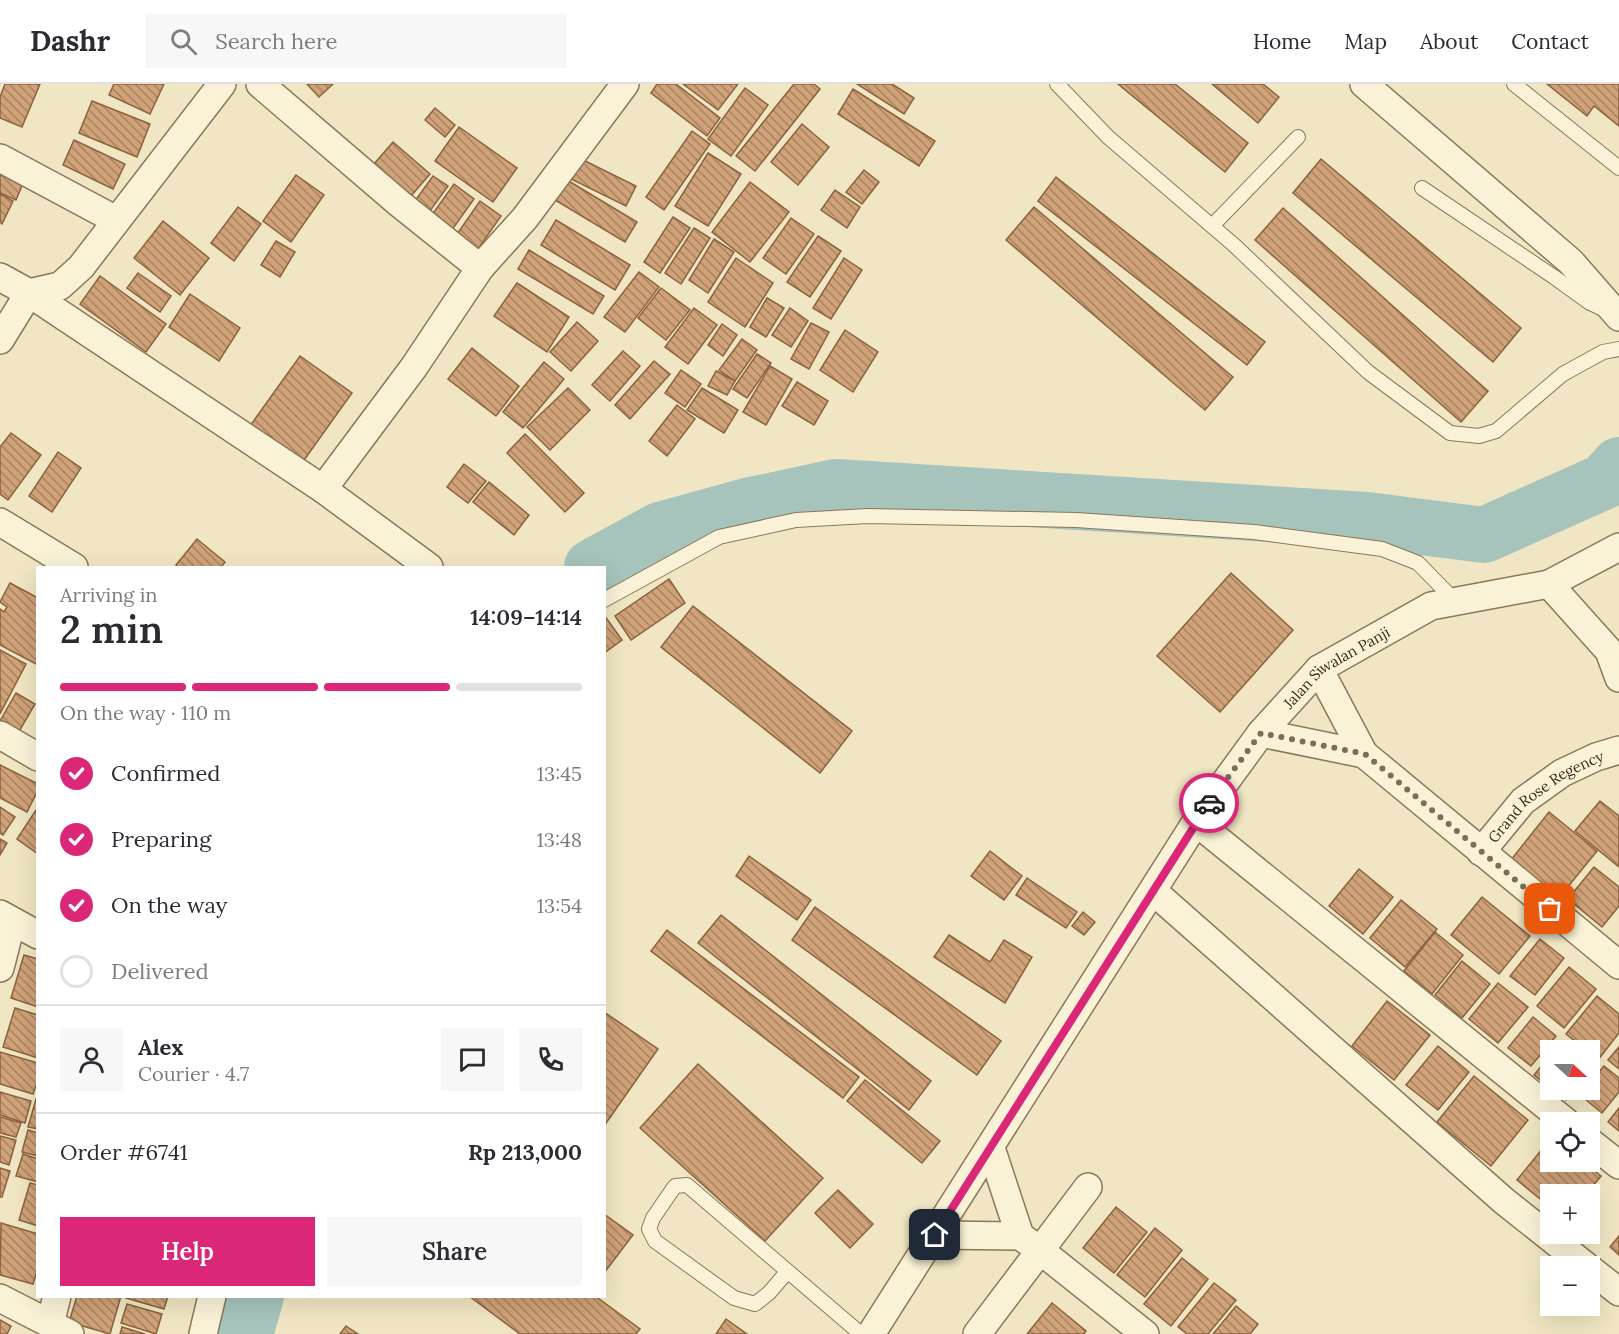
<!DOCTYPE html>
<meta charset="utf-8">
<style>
body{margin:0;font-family:Lora,serif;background:#f7f7f7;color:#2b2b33;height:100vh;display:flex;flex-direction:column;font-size:22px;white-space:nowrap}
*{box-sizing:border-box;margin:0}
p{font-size:20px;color:#7c7c81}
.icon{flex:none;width:33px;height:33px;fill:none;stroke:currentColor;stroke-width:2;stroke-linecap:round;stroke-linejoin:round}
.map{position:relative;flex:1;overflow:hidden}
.drawer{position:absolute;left:36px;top:482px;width:570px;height:732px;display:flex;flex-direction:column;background:#fff;border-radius:0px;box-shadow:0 6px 24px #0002}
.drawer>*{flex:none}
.needle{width:39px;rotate:111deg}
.buttons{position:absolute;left:1540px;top:956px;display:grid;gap:12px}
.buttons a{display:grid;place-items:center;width:60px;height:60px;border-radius:0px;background:#fff;box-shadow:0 6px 24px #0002;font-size:30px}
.pin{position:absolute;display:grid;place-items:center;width:51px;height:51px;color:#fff;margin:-26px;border-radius:12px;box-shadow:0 3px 9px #0006}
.courier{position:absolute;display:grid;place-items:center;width:60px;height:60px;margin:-30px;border:4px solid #db2777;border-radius:50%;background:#fff;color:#222;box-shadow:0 2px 8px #0007}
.headline em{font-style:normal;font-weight:600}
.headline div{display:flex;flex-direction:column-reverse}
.headline{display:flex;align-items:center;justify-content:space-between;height:102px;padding:0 24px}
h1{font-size:39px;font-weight:600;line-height:45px}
.bar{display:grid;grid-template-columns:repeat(4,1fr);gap:9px 6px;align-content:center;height:72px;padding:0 24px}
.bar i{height:8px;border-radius:4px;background:#e1e1e2}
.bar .selected{background:#db2777}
.bar p{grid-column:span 4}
.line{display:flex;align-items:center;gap:15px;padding:0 24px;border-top:2px solid #e1e1e2}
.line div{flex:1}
.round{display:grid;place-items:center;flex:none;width:63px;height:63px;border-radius:0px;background:#f7f7f7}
ol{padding:0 24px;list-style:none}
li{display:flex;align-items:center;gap:18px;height:66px}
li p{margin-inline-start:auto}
li .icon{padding:6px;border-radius:50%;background:#db2777;color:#fff;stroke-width:4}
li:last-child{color:#7c7c81}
li i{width:33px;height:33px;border:3px solid #e1e1e2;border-radius:50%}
.primary-button{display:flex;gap:12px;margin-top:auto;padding:12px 24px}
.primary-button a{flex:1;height:69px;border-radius:0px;background:#db2777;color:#fff;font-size:24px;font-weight:600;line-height:69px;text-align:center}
.primary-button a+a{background:#f7f7f7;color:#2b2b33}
header{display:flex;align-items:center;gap:36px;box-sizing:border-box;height:84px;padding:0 30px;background:#fff;border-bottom:2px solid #e1e1e2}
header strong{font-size:28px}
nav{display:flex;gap:33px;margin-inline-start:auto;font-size:21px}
.search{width:420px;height:54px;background:#f7f7f7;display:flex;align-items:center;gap:15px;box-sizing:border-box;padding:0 21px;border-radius:0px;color:#7c7c81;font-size:22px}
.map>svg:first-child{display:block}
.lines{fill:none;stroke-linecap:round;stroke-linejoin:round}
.river{stroke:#a6c3bc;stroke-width:56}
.building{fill:url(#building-back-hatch);stroke:#8b623e;stroke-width:1.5}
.service-casing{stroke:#8b7759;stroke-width:16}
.minor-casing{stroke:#8b7759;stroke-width:30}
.service{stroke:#faf2d7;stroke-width:14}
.minor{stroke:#faf2d7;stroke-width:27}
.done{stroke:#7a6e58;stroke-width:6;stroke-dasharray:0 10.8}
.route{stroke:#db2777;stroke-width:8}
.labels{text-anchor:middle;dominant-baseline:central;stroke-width:4.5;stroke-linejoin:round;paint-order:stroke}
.street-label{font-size:15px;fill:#3b2e1e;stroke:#f7efd3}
</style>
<header>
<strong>Dashr</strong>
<div class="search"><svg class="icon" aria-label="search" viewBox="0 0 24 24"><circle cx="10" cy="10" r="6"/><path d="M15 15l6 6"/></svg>Search here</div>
<nav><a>Home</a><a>Map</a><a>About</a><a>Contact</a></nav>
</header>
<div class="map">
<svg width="1619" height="1250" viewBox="0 0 1619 1250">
<defs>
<pattern id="building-back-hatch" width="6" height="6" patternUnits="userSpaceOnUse" patternTransform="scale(1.5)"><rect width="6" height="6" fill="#d0a278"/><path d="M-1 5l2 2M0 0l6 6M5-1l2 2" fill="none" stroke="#aa8462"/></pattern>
</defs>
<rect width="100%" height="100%" fill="#f0e6c3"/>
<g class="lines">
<g class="river">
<polyline points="592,483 660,446 747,422 836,403 1367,436 1484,451 1605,397 1619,381"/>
<polyline points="245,1250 256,1212"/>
</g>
</g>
<g class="building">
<polygon points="5,0 40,0 22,43 0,34 0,13"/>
<polygon points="114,0 164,0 150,30 109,11"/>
<polygon points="307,0 333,0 319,13"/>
<polygon points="657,0 676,0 720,34 707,52 651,9"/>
<polygon points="683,0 738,0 718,26"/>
<polygon points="794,0 814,0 820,5 755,87 736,72"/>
<polygon points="857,0 892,0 914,14 904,30"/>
<polygon points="1118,0 1175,0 1248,59 1225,88"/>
<polygon points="1212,0 1263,0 1279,13 1258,39"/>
<polygon points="1547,0 1619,0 1619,42 1594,22 1587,32"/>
<polygon points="745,4 768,21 731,72 708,55"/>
<polygon points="853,5 935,57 919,82 838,30"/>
<polygon points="92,17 150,40 137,73 79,49"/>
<polygon points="435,24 455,41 445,53 425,36"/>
<polygon points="802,40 829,63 798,101 771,78"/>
<polygon points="459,43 517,84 493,118 435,77"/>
<polygon points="692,47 710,60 664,126 646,113"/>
<polygon points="74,56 125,80 113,105 63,81"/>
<polygon points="393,58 430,90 411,112 374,80"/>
<polygon points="708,69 741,90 708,142 675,122"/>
<polygon points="575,72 636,102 626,122 565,92"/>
<polygon points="1321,75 1521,244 1493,278 1293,109"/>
<polygon points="0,79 27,90 16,116 0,109"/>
<polygon points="864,86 879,98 862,120 846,108"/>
<polygon points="296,91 324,111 291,158 263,137"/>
<polygon points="433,92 448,102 427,131 412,121"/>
<polygon points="562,93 637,138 625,158 550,113"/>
<polygon points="1056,93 1265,258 1247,281 1038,117"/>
<polygon points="750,98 789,128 750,178 712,148"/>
<polygon points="454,100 474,115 449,150 429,135"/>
<polygon points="835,106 860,123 847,144 821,126"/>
<polygon points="0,110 13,117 2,140 0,138"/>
<polygon points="480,117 501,132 476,168 455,153"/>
<polygon points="238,123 261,140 234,177 211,159"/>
<polygon points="1034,123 1233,293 1205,326 1006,156"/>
<polygon points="1283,124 1488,307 1461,338 1255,156"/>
<polygon points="673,133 690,144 660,189 644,178"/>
<polygon points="791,134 814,150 786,190 763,174"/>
<polygon points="556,136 630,181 615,206 541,161"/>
<polygon points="163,137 209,174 180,211 134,174"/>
<polygon points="694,144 710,154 681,200 665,189"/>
<polygon points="818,152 841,167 810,213 787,198"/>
<polygon points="714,155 734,168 708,209 689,196"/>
<polygon points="276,157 295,168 280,193 261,181"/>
<polygon points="529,166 604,212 593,230 518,185"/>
<polygon points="736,174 773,199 745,243 708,218"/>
<polygon points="844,174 862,186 831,235 813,224"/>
<polygon points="639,188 659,203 625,248 604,233"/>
<polygon points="138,189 171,212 160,228 127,204"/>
<polygon points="100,192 166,240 146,268 80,220"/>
<polygon points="517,199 569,233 547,268 494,232"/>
<polygon points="661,204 690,226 666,256 638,234"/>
<polygon points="190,210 240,244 219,277 169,243"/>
<polygon points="767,214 784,224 766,253 750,243"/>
<polygon points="694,224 717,241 688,280 665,263"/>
<polygon points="790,224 808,237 791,263 772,251"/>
<polygon points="577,238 598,257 571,287 550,268"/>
<polygon points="811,239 829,248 809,285 791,275"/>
<polygon points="722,240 737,251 723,272 708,261"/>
<polygon points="845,246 878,268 853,308 820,286"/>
<polygon points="742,255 757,266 735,297 719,286"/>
<polygon points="472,264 519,302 496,332 448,295"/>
<polygon points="623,267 640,282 610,317 592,301"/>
<polygon points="757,270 771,279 747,314 733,305"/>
<polygon points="300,272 352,309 302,379 250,342"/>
<polygon points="654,277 670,290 630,335 615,321"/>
<polygon points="544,278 564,295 523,344 503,328"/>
<polygon points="770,282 792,295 766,341 743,328"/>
<polygon points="681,286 701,300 685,323 665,309"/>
<polygon points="716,287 735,297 727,311 708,302"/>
<polygon points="797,298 828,317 814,341 782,322"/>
<polygon points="568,304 590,326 550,366 527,343"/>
<polygon points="702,304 738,326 724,349 687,326"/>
<polygon points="677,321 695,335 667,372 649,357"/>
<polygon points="11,349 41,371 8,416 0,410 0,363"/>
<polygon points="525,350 584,409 565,428 507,369"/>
<polygon points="58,368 81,384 52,428 29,412"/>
<polygon points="464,380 486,397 468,419 447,403"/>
<polygon points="489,398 529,431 514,451 473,418"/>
<polygon points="197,455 225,478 221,483 178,483 176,481"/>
<polygon points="1231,489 1293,546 1220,628 1157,572"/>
<polygon points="669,495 685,519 631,556 615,532"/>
<polygon points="10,499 38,514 38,581 0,561 0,525 4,528 7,523 0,518"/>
<polygon points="693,522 852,647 820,689 661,563"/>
<polygon points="604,531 622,556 604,569"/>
<polygon points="0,566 26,580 0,630"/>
<polygon points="16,609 35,620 17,651 0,641 0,637"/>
<polygon points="0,681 38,700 38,706 27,728 0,714"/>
<polygon points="1600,717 1619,732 1619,783 1575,747"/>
<polygon points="0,723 15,733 3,751 0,749"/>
<polygon points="38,723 38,770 17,755"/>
<polygon points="1549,728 1597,767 1558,815 1511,776"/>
<polygon points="0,755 7,759 0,771"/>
<polygon points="990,767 1022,792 1004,816 971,792"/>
<polygon points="749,772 811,816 797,836 736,792"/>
<polygon points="1594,783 1619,803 1619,822 1602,843 1568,815"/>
<polygon points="1359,785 1393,813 1363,850 1329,822"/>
<polygon points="1027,794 1077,828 1066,844 1016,811"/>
<polygon points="1482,813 1530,852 1499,890 1451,851"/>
<polygon points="1401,816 1437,845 1405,883 1370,854"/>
<polygon points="815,823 1001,957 977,991 792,856"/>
<polygon points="1083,828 1095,838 1084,851 1072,842"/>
<polygon points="721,831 931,997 909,1026 698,859"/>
<polygon points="667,846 859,993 843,1014 651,867"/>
<polygon points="1435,848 1463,871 1432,910 1404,887"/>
<polygon points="949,851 990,878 1004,856 1032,873 1005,919 934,873"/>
<polygon points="1540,855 1564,874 1535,911 1510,892"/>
<polygon points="24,871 38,875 38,923 11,914"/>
<polygon points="1462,877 1490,900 1462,934 1435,911"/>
<polygon points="1569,883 1596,905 1564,944 1537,922"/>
<polygon points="1498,899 1528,923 1498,959 1469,935"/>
<polygon points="1597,912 1619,930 1619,949 1598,976 1590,969 1590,966 1586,966 1566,950"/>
<polygon points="1387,917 1430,951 1394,996 1352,962"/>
<polygon points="15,924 38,931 38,974 3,963"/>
<polygon points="604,928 658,965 604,1042"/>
<polygon points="1533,933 1556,952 1531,982 1508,964"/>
<polygon points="1560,958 1570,966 1554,966"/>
<polygon points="1438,962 1469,988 1438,1026 1406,1001"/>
<polygon points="1619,963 1619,985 1608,976"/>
<polygon points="0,968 38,979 38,996 33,1010 0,1000"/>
<polygon points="1551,970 1551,1004 1534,991"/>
<polygon points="698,980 823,1094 765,1157 640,1044"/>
<polygon points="1604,982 1619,994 1619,1008 1602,1029 1580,1011 1585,1005 1590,1005 1590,999"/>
<polygon points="1474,992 1528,1036 1491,1082 1437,1038"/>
<polygon points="865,996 940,1057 922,1079 847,1017"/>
<polygon points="1552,1005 1575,1005 1566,1016"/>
<polygon points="0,1008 31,1017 25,1039 0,1031"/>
<polygon points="36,1015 38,1015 38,1045 28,1043"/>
<polygon points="1619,1024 1619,1047 1608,1038"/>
<polygon points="0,1033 21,1039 16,1053 0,1049"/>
<polygon points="28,1046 38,1049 38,1072 22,1068"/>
<polygon points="0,1052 16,1056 9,1081 0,1078"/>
<polygon points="1551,1054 1551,1077 1582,1077 1601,1092 1586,1110 1551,1110 1551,1124 1517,1096"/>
<polygon points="23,1070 38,1075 38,1098 16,1092"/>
<polygon points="0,1084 10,1087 2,1113 0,1113"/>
<polygon points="30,1099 38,1101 38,1142 19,1136"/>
<polygon points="838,1106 873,1140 850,1164 815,1129"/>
<polygon points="1116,1123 1147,1148 1114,1189 1083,1164"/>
<polygon points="604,1130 633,1151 604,1189"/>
<polygon points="1,1139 38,1150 38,1184 33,1200 0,1191"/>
<polygon points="1155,1144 1182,1166 1145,1213 1117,1191"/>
<polygon points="1619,1152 1619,1171 1610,1163"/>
<polygon points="1182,1174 1208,1195 1171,1242 1144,1220"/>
<polygon points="1214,1199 1236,1216 1208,1250 1187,1250 1178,1243"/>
<polygon points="77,1212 121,1212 110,1250 69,1238"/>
<polygon points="127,1212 168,1212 164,1225 126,1214"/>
<polygon points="469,1212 595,1212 640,1245 636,1250 520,1250"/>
<polygon points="1052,1219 1086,1247 1084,1250 1027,1250"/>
<polygon points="127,1220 162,1230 156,1250 121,1239"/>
<polygon points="1236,1222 1258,1240 1250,1250 1213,1250"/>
<polygon points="726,1235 747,1250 716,1250"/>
<polygon points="0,1236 11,1242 7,1250 0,1250"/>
<polygon points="346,1242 358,1250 340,1250"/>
<polygon points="122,1243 145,1250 120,1250"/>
</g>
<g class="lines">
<g class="service-casing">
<g id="service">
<polyline points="1057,0 1108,53 1234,161 1368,288 1450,349 1479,352 1496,347 1563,290 1603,268 1619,265"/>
<polyline points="1514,0 1619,84"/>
<polyline points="1422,104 1554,193 1590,219 1603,225"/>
<polyline points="1212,142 1298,53"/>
<polyline points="604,516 719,453 796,436 868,432 1076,436 1254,448 1382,465 1418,479 1455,517"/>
<polyline points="787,1188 769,1209 755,1220 734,1214 655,1157 649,1145 653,1134 675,1102 687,1101 861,1250"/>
</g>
</g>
<g class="minor-casing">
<g id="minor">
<polyline points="260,0 400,120 480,184 525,134 625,0"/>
<polyline points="1364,0 1571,178 1619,233"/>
<polyline points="0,74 116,136"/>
<polyline points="0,193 29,209 323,405"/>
<polyline points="0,256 29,209 60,202 81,183 222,0"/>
<polyline points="0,438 74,483"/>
<polyline points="429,483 323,405 414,283 480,184"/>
<polyline points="1549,500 1609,567 1619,594"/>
<polyline points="1319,585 1364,670 1619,881"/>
<polyline points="1261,649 1364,670"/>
<polyline points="0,651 38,673"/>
<polyline points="1196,738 1566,1038"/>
<path id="s1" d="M1481 768 1523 717 1562 689 1596 673 1619 666"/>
<polyline points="1153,807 1504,1117 1586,1182"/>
<polyline points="0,830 38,851"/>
<polyline points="0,884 12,837"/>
<polyline points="1590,1058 1619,1081"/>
<polyline points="991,1064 1020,1152"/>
<polyline points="935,1151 1020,1152 1041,1167 1145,1250"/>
<polyline points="1590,1185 1619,1208"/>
<polyline points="0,1214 70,1250"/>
<polyline points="50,1240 57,1212"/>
<polyline points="203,1250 212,1212"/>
<path id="s2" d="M871 1250 1196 738 1261 649 1319 585 1431 522 1549 500 1619 463"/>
<polyline points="977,1250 1088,1103"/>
</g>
</g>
<use href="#service" class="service"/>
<use href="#minor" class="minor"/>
</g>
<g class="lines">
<polyline class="done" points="1209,719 1261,649 1365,670 1550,825"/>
<polyline class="route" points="935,1151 1209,719"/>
</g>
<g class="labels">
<g class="street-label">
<text stroke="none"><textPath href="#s2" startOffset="818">Jalan Siwalan Panji</textPath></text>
<text stroke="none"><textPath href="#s1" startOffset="87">Grand Rose Regency</textPath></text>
</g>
</g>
</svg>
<div class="buttons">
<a><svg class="needle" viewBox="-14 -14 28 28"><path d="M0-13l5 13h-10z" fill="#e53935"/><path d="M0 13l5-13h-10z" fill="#7c7c81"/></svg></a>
<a><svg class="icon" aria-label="locate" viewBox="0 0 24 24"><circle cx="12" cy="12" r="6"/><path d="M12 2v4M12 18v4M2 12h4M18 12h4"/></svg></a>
<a>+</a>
<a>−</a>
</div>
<div class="pin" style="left:1550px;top:825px;background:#ea580c"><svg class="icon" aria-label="bag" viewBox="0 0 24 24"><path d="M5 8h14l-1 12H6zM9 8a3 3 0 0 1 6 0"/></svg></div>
<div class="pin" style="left:935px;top:1151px;background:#1f2937"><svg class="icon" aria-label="home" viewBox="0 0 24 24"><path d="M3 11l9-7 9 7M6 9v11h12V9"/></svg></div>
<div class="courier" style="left:1209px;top:719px"><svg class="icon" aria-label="car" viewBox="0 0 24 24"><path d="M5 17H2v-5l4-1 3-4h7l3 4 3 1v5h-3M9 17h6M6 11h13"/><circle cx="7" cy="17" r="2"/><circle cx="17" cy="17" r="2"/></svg></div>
<section class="drawer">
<div class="headline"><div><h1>2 min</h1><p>Arriving in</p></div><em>14:09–14:14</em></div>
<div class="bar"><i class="selected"></i><i class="selected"></i><i class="selected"></i><i></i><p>On the way · 110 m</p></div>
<ol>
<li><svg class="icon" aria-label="check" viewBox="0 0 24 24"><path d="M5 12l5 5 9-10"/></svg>Confirmed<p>13:45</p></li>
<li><svg class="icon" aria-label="check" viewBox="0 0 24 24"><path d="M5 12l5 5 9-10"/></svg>Preparing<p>13:48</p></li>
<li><svg class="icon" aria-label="check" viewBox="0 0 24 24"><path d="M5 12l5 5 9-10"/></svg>On the way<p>13:54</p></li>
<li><i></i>Delivered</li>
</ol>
<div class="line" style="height:108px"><a class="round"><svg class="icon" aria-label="person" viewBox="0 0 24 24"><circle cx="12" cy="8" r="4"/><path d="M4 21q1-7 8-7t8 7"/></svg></a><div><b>Alex</b><p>Courier · 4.7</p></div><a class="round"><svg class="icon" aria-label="chat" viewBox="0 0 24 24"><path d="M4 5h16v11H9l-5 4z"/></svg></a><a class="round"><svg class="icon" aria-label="phone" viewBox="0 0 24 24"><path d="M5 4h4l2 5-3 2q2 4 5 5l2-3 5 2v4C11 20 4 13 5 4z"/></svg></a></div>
<div class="line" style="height:78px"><div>Order #6741</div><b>Rp 213,000</b></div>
<div class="primary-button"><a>Help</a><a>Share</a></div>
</section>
</div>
